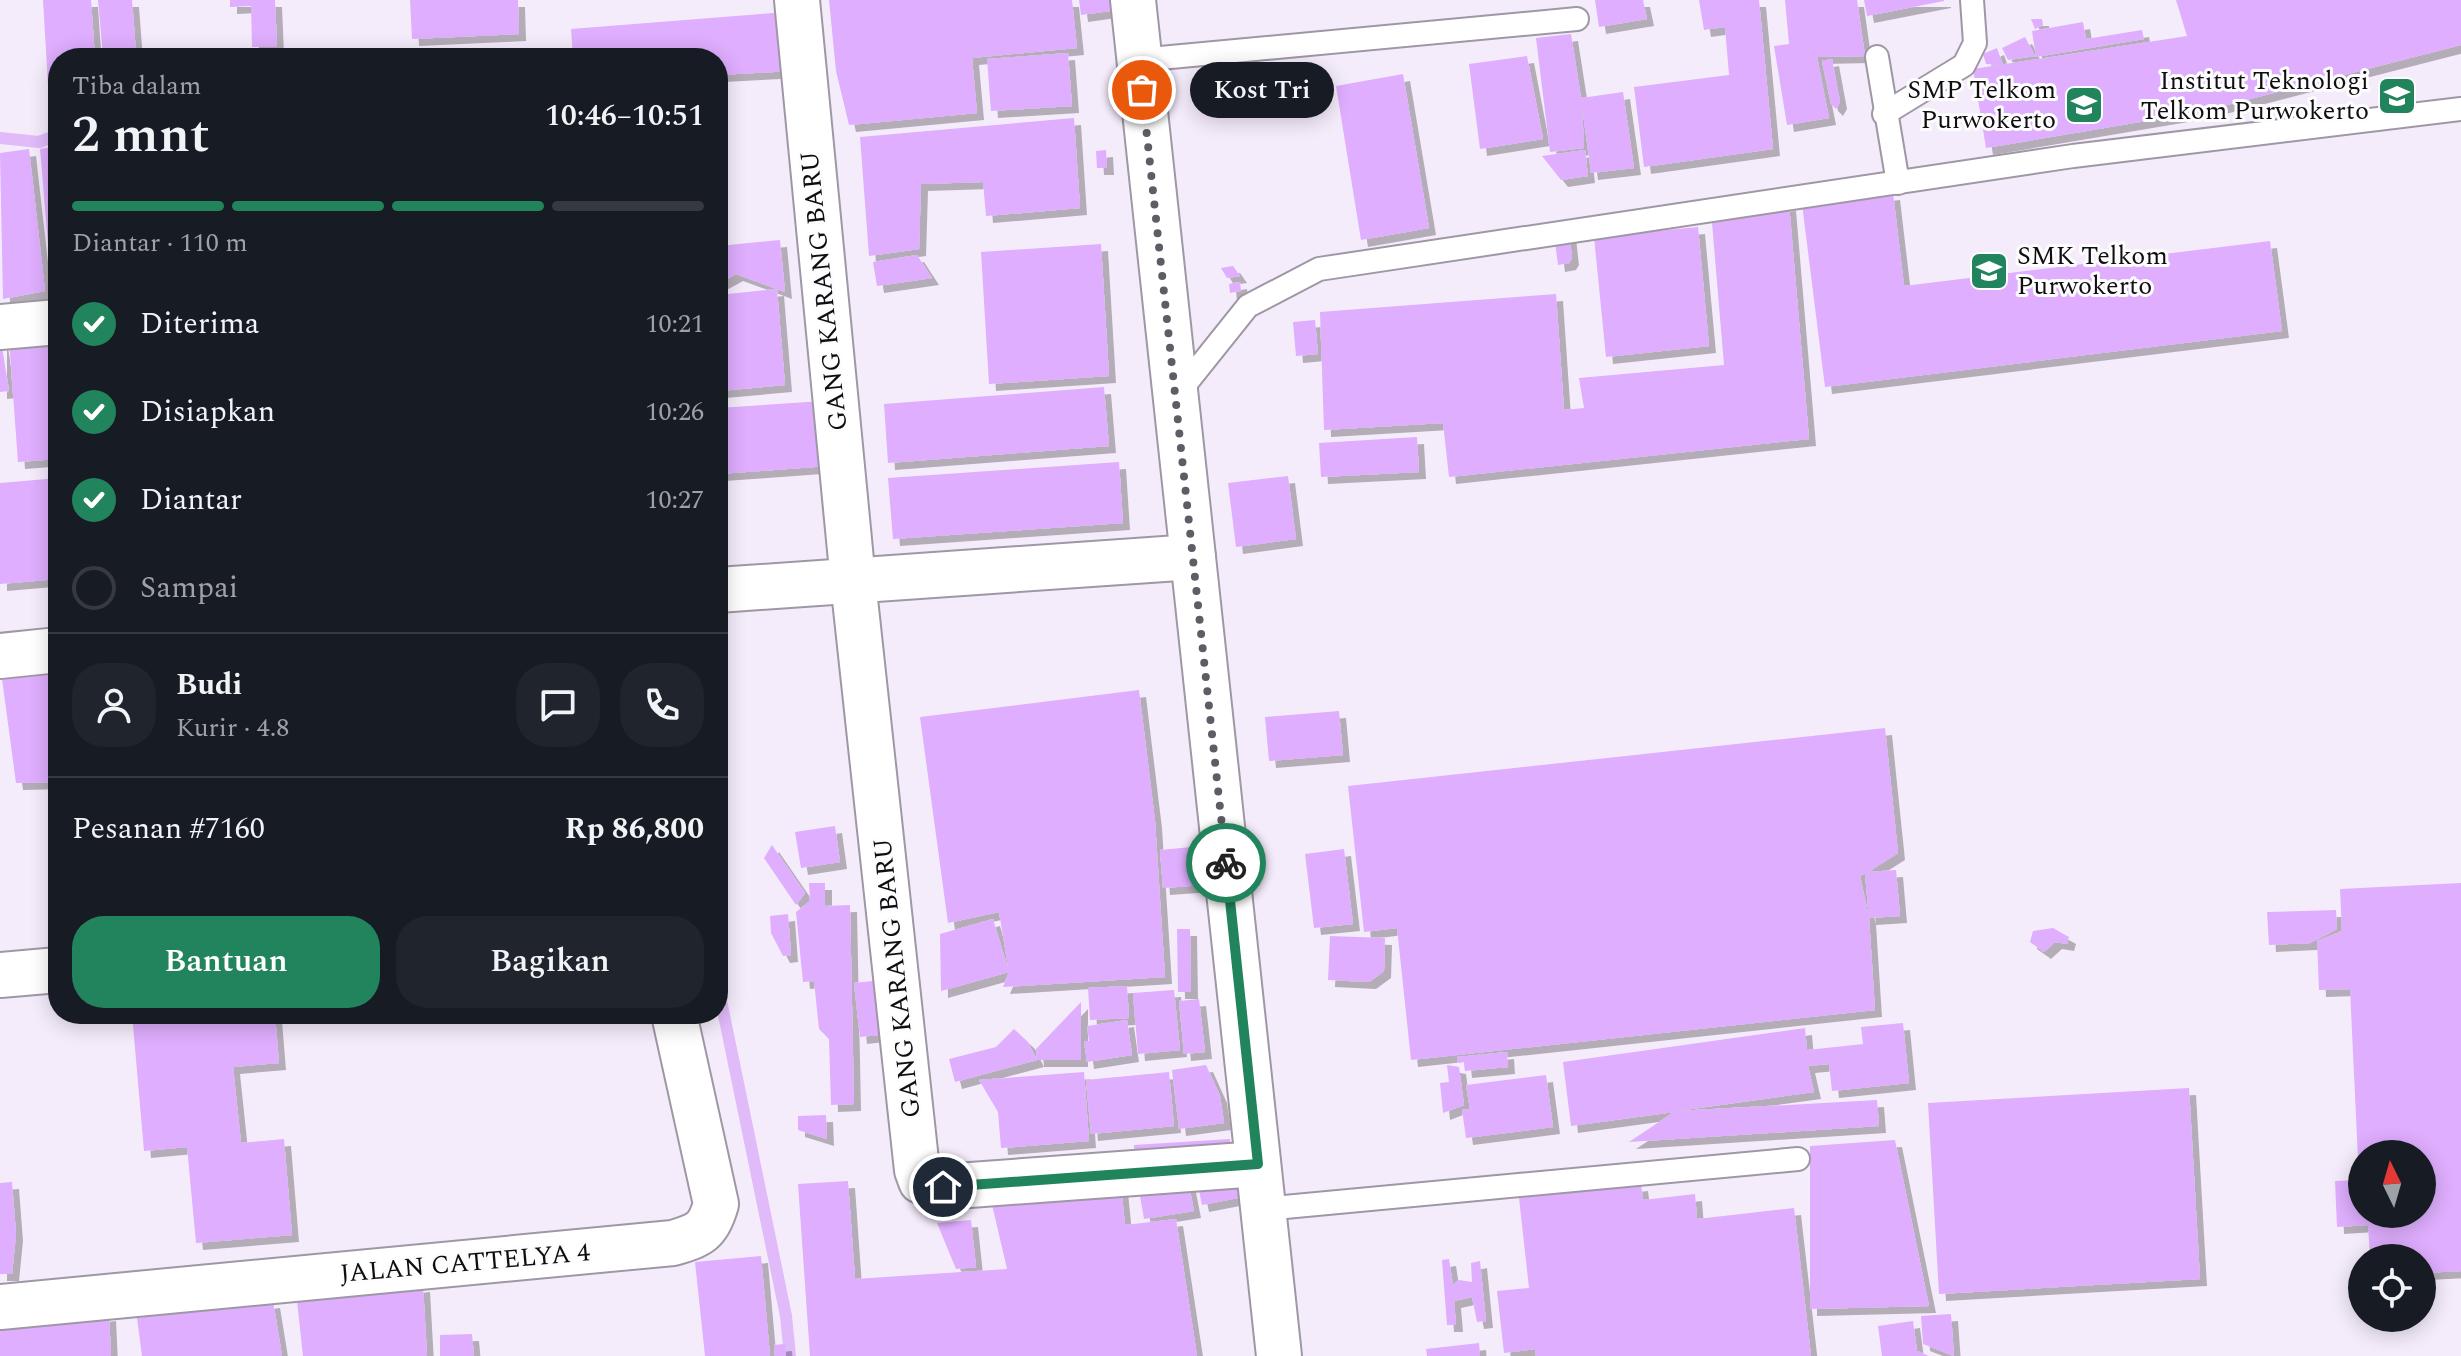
<!DOCTYPE html>
<html lang="id">
<meta charset="utf-8">
<style>
body{margin:0;font-family:Spectral,serif;background:#20242c;color:#f1f3f6;height:100vh;display:flex;flex-direction:column;font-size:30px;white-space:nowrap}
*{box-sizing:border-box;margin:0}
p{font-size:26px;color:#9ea1a6}
.icon{flex:none;width:44px;height:44px;fill:none;stroke:currentColor;stroke-width:2;stroke-linecap:round;stroke-linejoin:round}
.map{position:relative;flex:1;overflow:hidden}
.details{position:absolute;left:48px;top:48px;width:680px;height:976px;display:flex;flex-direction:column;background:#171b24;border-radius:32px;box-shadow:0 4px 20px #0003}
.details>*{flex:none}
.needle{width:52px;rotate:355deg}
.controls{position:absolute;left:2348px;top:1140px;display:grid;gap:16px}
.controls a{display:grid;place-items:center;width:88px;height:88px;border-radius:50%;background:#171b24;box-shadow:0 4px 20px #0003;font-size:40px}
.pin{position:absolute;display:grid;place-items:center;width:68px;height:68px;color:#fff;margin:-34px;border:4px solid #fff;border-radius:50%;box-shadow:0 2px 8px #0007}
.courier{position:absolute;display:grid;place-items:center;width:80px;height:80px;margin:-40px;border:6px solid #22845d;border-radius:50%;background:#fff;color:#222;box-shadow:0 2px 10px #0007}
.bubble{position:absolute;height:56px;border-radius:28px;background:#171b24;box-shadow:0 4px 20px #0003;font-size:26px;font-weight:600;line-height:56px;text-align:center}
.headline em{font-style:normal;font-weight:600}
.headline div{display:flex;flex-direction:column-reverse}
.headline{display:flex;align-items:center;justify-content:space-between;height:136px;padding:0 24px}
h1{font-size:52px;font-weight:600;line-height:60px}
.bar{display:grid;grid-template-columns:repeat(4,1fr);gap:12px 8px;align-content:center;height:96px;padding:0 24px}
.bar i{height:10px;border-radius:6px;background:#363941}
.bar .selected{background:#22845d}
.bar p{grid-column:span 4}
.line{display:flex;align-items:center;gap:20px;padding:0 24px;border-top:2px solid #363941}
.line div{flex:1}
.round{display:grid;place-items:center;flex:none;width:84px;height:84px;border-radius:32px;background:#20242c}
ol{padding:0 24px;list-style:none}
li{display:flex;align-items:center;gap:24px;height:88px}
li p{margin-inline-start:auto}
li .icon{padding:8px;border-radius:50%;background:#22845d;color:#fff;stroke-width:4}
li:last-child{color:#9ea1a6}
li i{width:44px;height:44px;border:4px solid #363941;border-radius:50%}
.cta{display:flex;gap:16px;margin-top:auto;padding:16px 24px}
.cta a{flex:1;height:92px;border-radius:32px;background:#22845d;color:#fff;font-size:32px;font-weight:600;line-height:92px;text-align:center}
.cta a+a{background:#20242c;color:#f1f3f6}
.map>svg:first-child{display:block}
.lines{fill:none;stroke-linecap:round;stroke-linejoin:round}
.stream{stroke:#e1bafa;stroke-width:12}
.building{fill:#dfaefe;fill-rule:evenodd;filter:url(#shadow)}
.service-casing{stroke:#a097a5;stroke-width:26}
.minor-casing{stroke:#a097a5;stroke-width:48}
.tertiary-casing{stroke:#a097a5;stroke-width:48}
.service{stroke:#fff;stroke-width:22}
.minor{stroke:#fff;stroke-width:44}
.tertiary{stroke:#fff;stroke-width:44}
.done{stroke:#605b64;stroke-width:8;stroke-dasharray:0 14.4}
.route{stroke:#22845d;stroke-width:10}
.labels{text-anchor:middle;dominant-baseline:central;stroke-width:6;stroke-linejoin:round;paint-order:stroke}
.poi-label{font-size:26px;fill:#100d12;stroke:#fdfdfd;text-anchor:end}
.street-label{font-size:26px;fill:#100d12;stroke:#fdfdfd}
</style>
<div class="map">
<svg width="2461" height="1356" viewBox="0 0 2461 1356">
<defs>
<filter id="shadow"><feDropShadow dx="7" dy="7" stdDeviation="0" flood-color="#0004"/></filter>
</defs>
<rect width="100%" height="100%" fill="#f5ecfb"/>
<g class="lines">
<g class="stream">
<polyline points="0,138 39,142 58,135"/>
<polyline points="718,986 786,1316 790,1356"/>
</g>
</g>
<g class="building">
<polygon points="43,0 91,0 95,58 58,58 58,84 48,85"/>
<polygon points="98,0 132,0 136,53 103,56"/>
<polygon points="230,0 275,0 277,47 252,47 251,6 230,7"/>
<polygon points="410,0 518,0 519,34 412,39"/>
<polygon points="829,0 1072,0 1077,48 972,58 977,113 849,125 836,71"/>
<polygon points="1079,0 1116,0 1117,10 1081,15"/>
<polygon points="1595,0 1643,0 1647,19 1599,27"/>
<polygon points="1699,0 1759,0 1773,149 1644,167 1634,87 1729,75 1725,27 1704,30"/>
<polygon points="1785,0 1857,0 1865,56 1817,57 1829,118 1787,125 1774,46 1789,44"/>
<polygon points="1864,0 1944,0 1944,1 1867,16"/>
<polygon points="2176,0 2461,0 2461,45 2199,112 1986,148 1973,69 2187,36"/>
<polygon points="787,12 793,71 718,75 718,58 573,58 571,29"/>
<polygon points="2031,19 2042,19 2043,25 2035,29"/>
<polygon points="2083,22 2086,39 2142,30 2144,39 2036,57 2032,31"/>
<polygon points="1571,34 1581,98 1623,92 1634,168 1591,173 1582,105 1584,148 1550,152 1536,38"/>
<polygon points="2025,37 2035,56 2008,60 2002,48"/>
<polygon points="1997,48 2003,65 1986,64 1983,54"/>
<polygon points="1068,53 1072,106 991,111 987,59"/>
<polygon points="1527,56 1543,139 1480,149 1469,64"/>
<polygon points="1832,59 1840,102 1836,109 1831,104 1822,61"/>
<polygon points="1403,74 1429,228 1361,240 1336,86"/>
<polygon points="1074,118 1080,208 986,216 983,182 921,184 919,249 869,256 860,137"/>
<polygon points="58,146 58,290 52,291 40,149"/>
<polygon points="29,149 45,291 3,299 0,153"/>
<polygon points="1106,150 1107,168 1097,168 1096,151"/>
<polygon points="1585,150 1588,176 1561,180 1542,156"/>
<polygon points="1893,193 1904,286 2270,241 2282,331 1825,387 1802,204"/>
<polygon points="1789,204 1809,439 1449,477 1443,423 1324,430 1320,312 1556,294 1564,410 1584,408 1579,378 1724,365 1711,211"/>
<polygon points="1698,227 1709,346 1606,357 1594,237"/>
<polygon points="1569,232 1572,258 1569,263 1558,265 1554,234"/>
<polygon points="780,240 785,292 736,274 718,284 718,246"/>
<polygon points="1101,244 1109,376 989,384 981,252"/>
<polygon points="917,255 932,278 877,286 873,262"/>
<polygon points="1233,266 1240,276 1227,278 1221,268"/>
<polygon points="1240,282 1241,291 1230,293 1229,284"/>
<polygon points="777,289 785,385 719,391 718,295"/>
<polygon points="1315,320 1318,354 1296,356 1293,322"/>
<polygon points="0,334 9,391 0,392"/>
<polygon points="58,336 58,459 18,462 9,340"/>
<polygon points="1104,387 1109,446 888,463 884,404"/>
<polygon points="823,401 828,466 718,474 718,408"/>
<polygon points="1417,437 1419,472 1321,477 1319,443"/>
<polygon points="1119,462 1123,523 893,539 888,478"/>
<polygon points="1288,476 1296,539 1236,547 1228,483"/>
<polygon points="58,478 58,579 0,584 0,483"/>
<polygon points="51,661 58,782 16,783 0,664"/>
<polygon points="1139,690 1155,821 1165,977 1003,987 1009,972 941,991 940,934 993,919 1009,972 999,912 948,923 920,717"/>
<polygon points="1339,711 1343,755 1269,761 1265,717"/>
<path d="M1885 728 1898 853 1868 872 1896 870 1900 916 1869 918 1875 1010 1411 1060 1397 928 1364 932 1348 786ZM1865 873 1869 918 1860 876Z"/>
<polygon points="835,826 840,862 801,868 795,832"/>
<polygon points="772,845 805,893 796,905 764,858"/>
<polygon points="1202,846 1205,885 1163,888 1160,850"/>
<polygon points="1344,849 1353,924 1314,928 1305,854"/>
<polygon points="809,883 825,883 825,906 850,905 854,1104 831,1105 829,1039 819,1029 814,981 803,982 796,912 810,901"/>
<path d="M2461 883V1271L2422 1273V1258H2370L2368 1225 2337 1227 2335 1181 2359 1180 2350 989 2319 990 2317 941 2342 931 2340 889ZM2362 1154H2422V1214H2362Z"/>
<polygon points="2336,910 2337,929 2310,943 2269,945 2267,912"/>
<polygon points="788,914 791,955 783,956 771,933 770,916"/>
<polygon points="2053,928 2069,937 2067,944 2055,942 2044,952 2030,942 2033,931"/>
<polygon points="1177,929 1190,929 1191,992 1178,992"/>
<polygon points="1330,936 1385,938 1384,971 1369,982 1328,980"/>
<polygon points="882,980 887,1034 860,1037 854,983"/>
<polygon points="1127,986 1129,1018 1090,1020 1088,988"/>
<polygon points="1174,990 1180,1050 1138,1054 1133,993"/>
<polygon points="1199,999 1205,1052 1184,1054 1179,1001"/>
<polygon points="1081,1002 1081,1060 1037,1060 1036,1049"/>
<polygon points="132,1014 275,1014 279,1063 233,1067 241,1143 284,1139 292,1235 196,1243 187,1147 144,1151"/>
<polygon points="1127,1020 1132,1055 1087,1062 1084,1041 1089,1041 1087,1026"/>
<polygon points="1903,1023 1909,1083 1832,1091 1829,1064 1808,1066 1814,1092 1677,1111 1877,1100 1879,1126 1629,1142 1674,1112 1571,1126 1563,1062 1805,1028 1807,1050 1863,1044 1861,1027"/>
<polygon points="1014,1029 1028,1042 1037,1060 955,1082 949,1059 996,1047"/>
<polygon points="1507,1052 1508,1067 1465,1071 1464,1062 1458,1063 1457,1057"/>
<polygon points="1206,1065 1220,1096 1224,1123 1179,1129 1172,1070"/>
<polygon points="1447,1065 1459,1067 1464,1105 1443,1113 1440,1083 1449,1082"/>
<polygon points="1084,1072 1089,1141 1001,1148 998,1112 979,1080"/>
<polygon points="1169,1072 1174,1126 1091,1134 1086,1080"/>
<polygon points="1546,1075 1553,1127 1466,1138 1462,1110 1470,1109 1466,1085"/>
<polygon points="2189,1088 2200,1279 1939,1294 1928,1103"/>
<polygon points="826,1115 827,1139 798,1130 798,1116"/>
<polygon points="1230,1139 1231,1163 1135,1169 1134,1145"/>
<polygon points="1895,1140 1929,1306 1810,1309 1810,1146"/>
<polygon points="1186,1170 1194,1211 1144,1219 1137,1179"/>
<polygon points="1238,1173 1243,1197 1202,1205 1197,1181"/>
<polygon points="848,1181 855,1279 1007,1269 990,1196 1121,1186 1125,1225 1176,1219 1197,1356 810,1356 798,1184"/>
<polygon points="12,1182 16,1234 12,1274 0,1274 0,1183"/>
<polygon points="1641,1184 1643,1200 1695,1194 1697,1219 1794,1208 1811,1356 1536,1356 1535,1349 1504,1353 1497,1291 1529,1288 1519,1198"/>
<polygon points="971,1220 976,1267 956,1269 937,1223"/>
<polygon points="761,1256 770,1356 705,1356 695,1262"/>
<polygon points="1449,1259 1453,1285 1459,1280 1472,1282 1471,1263 1480,1261 1486,1321 1477,1322 1472,1297 1454,1301 1456,1325 1447,1325 1442,1260"/>
<polygon points="423,1285 427,1356 303,1356 297,1301"/>
<polygon points="273,1301 282,1356 142,1356 137,1318"/>
<polygon points="109,1314 111,1356 0,1356 0,1327"/>
<polygon points="1951,1314 1954,1356 1923,1344 1921,1316"/>
<polygon points="1913,1321 1917,1351 1929,1356 1882,1356 1878,1326"/>
<polygon points="472,1334 474,1356 440,1356 440,1335"/>
<polygon points="1479,1343 1480,1356 1427,1356 1426,1349"/>
<polygon points="785,1344 786,1356 775,1356 774,1345"/>
</g>
<g class="lines">
<g class="service-casing">
<g id="service">
<polyline points="1877,57 1898,183"/>
<polyline points="1139,60 1577,19"/>
<polyline points="1884,114 1964,65 1975,43 1972,0"/>
<polyline points="1176,396 1248,306 1319,269 2073,156 2461,109"/>
<polyline points="1263,1209 1798,1159"/>
</g>
</g>
<g class="minor-casing">
<g id="minor">
<polyline points="797,0 853,581 917,1170 921,1181 943,1187 1258,1164"/>
<polyline points="0,327 58,322"/>
<polyline points="718,590 1193,557"/>
<polyline points="0,656 58,650"/>
<polyline points="0,975 58,970"/>
<path d="M0 1307 673 1243C700 1235 708 1232 716 1204L674 1014"/>
</g>
</g>
<g class="tertiary-casing">
<polyline id="tertiary" points="1133,0 1279,1356"/>
</g>
<use href="#service" class="service"/>
<use href="#minor" class="minor"/>
<use href="#tertiary" class="tertiary"/>
</g>
<g class="lines">
<polyline class="done" points="1142,90 1226,863"/>
<polyline class="route" points="943,1187 1258,1164 1226,863"/>
</g>
<defs>
<g id="school-square" transform="scale(2)"><rect x="-9" y="-9" width="18" height="18" rx="4" fill="#22845d" stroke="#fdfdfd"/><path d="M0-5L7-2L0 1L-7-2ZM-4 1L0 2.5L4 1V4Q0 6-4 4Z" fill="#fff"/></g>
</defs>
<g fill-rule="evenodd">
<use href="#school-square" x="2397" y="96"/>
<use href="#school-square" x="2084" y="105"/>
<use href="#school-square" x="1989" y="271"/>
</g>
<g class="labels">
<g class="poi-label">
<text x="2369" y="81">Institut Teknologi<tspan x="2369" dy="30">Telkom Purwokerto</tspan></text>
<text x="2056" y="90">SMP Telkom<tspan x="2056" dy="30">Purwokerto</tspan></text>
<text x="2017" y="256" text-anchor="start">SMK Telkom<tspan x="2017" dy="30">Purwokerto</tspan></text>
</g>
<g class="street-label">
<text transform="translate(824 291) rotate(-96)">GANG KARANG BARU</text>
<text transform="translate(897 978) rotate(-96)">GANG KARANG BARU</text>
<text transform="translate(465 1263) rotate(-5)">JALAN CATTELYA 4</text>
</g>
</g>
</svg>
<div class="controls">
<a><svg class="needle" viewBox="-14 -14 28 28"><path d="M0-13l5 13h-10z" fill="#e53935"/><path d="M0 13l5-13h-10z" fill="#9ea1a6"/></svg></a>
<a><svg class="icon" aria-label="locate" viewBox="0 0 24 24"><circle cx="12" cy="12" r="6"/><path d="M12 2v4M12 18v4M2 12h4M18 12h4"/></svg></a>
</div>
<div class="pin" style="left:1142px;top:90px;background:#ea580c"><svg class="icon" aria-label="bag" viewBox="0 0 24 24"><path d="M5 8h14l-1 12H6zM9 8a3 3 0 0 1 6 0"/></svg></div>
<div class="pin" style="left:943px;top:1187px;background:#1f2937"><svg class="icon" aria-label="home" viewBox="0 0 24 24"><path d="M3 11l9-7 9 7M6 9v11h12V9"/></svg></div>
<div class="courier" style="left:1226px;top:863px"><svg class="icon" aria-label="bike" viewBox="0 0 24 24"><circle cx="6" cy="16" r="4"/><circle cx="18" cy="16" r="4"/><path d="M6 16l4-8h5l3 8M10 8l3 8H6M13 5h3"/></svg></div>
<div class="bubble" style="left:1190px;top:62px;width:144px">Kost Tri</div>
<section class="details">
<div class="headline"><div><h1>2 mnt</h1><p>Tiba dalam</p></div><em>10:46–10:51</em></div>
<div class="bar"><i class="selected"></i><i class="selected"></i><i class="selected"></i><i></i><p>Diantar · 110 m</p></div>
<ol>
<li><svg class="icon" aria-label="check" viewBox="0 0 24 24"><path d="M5 12l5 5 9-10"/></svg>Diterima<p>10:21</p></li>
<li><svg class="icon" aria-label="check" viewBox="0 0 24 24"><path d="M5 12l5 5 9-10"/></svg>Disiapkan<p>10:26</p></li>
<li><svg class="icon" aria-label="check" viewBox="0 0 24 24"><path d="M5 12l5 5 9-10"/></svg>Diantar<p>10:27</p></li>
<li><i></i>Sampai</li>
</ol>
<div class="line" style="height:144px"><a class="round"><svg class="icon" aria-label="person" viewBox="0 0 24 24"><circle cx="12" cy="8" r="4"/><path d="M4 21q1-7 8-7t8 7"/></svg></a><div><b>Budi</b><p>Kurir · 4.8</p></div><a class="round"><svg class="icon" aria-label="chat" viewBox="0 0 24 24"><path d="M4 5h16v11H9l-5 4z"/></svg></a><a class="round"><svg class="icon" aria-label="phone" viewBox="0 0 24 24"><path d="M5 4h4l2 5-3 2q2 4 5 5l2-3 5 2v4C11 20 4 13 5 4z"/></svg></a></div>
<div class="line" style="height:104px"><div>Pesanan #7160</div><b>Rp 86,800</b></div>
<div class="cta"><a>Bantuan</a><a>Bagikan</a></div>
</section>
</div>
